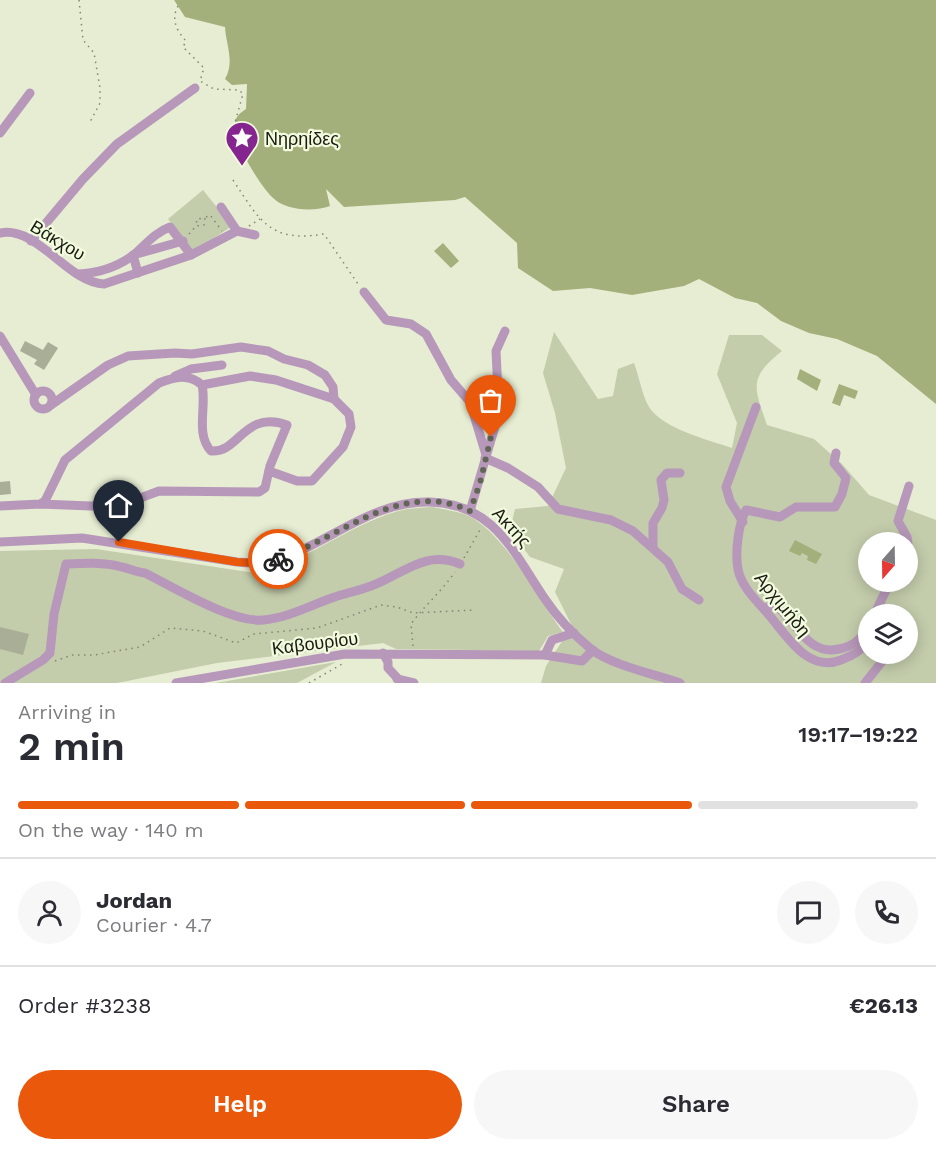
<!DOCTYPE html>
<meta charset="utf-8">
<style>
body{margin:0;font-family:"Work Sans",sans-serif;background:#f7f7f7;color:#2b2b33;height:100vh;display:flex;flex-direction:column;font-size:22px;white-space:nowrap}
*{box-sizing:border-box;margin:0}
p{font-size:20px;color:#7c7c81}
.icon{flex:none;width:33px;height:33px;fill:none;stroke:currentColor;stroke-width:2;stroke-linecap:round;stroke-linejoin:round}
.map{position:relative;height:683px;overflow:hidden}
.side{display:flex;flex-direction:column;background:#fff;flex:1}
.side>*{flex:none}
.needle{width:39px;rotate:200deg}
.buttons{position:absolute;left:858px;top:532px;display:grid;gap:12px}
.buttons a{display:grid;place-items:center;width:60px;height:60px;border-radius:50%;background:#fff;box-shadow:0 3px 15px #0003;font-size:30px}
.pin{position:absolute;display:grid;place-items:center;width:51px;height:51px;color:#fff;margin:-62px -26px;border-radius:50% 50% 50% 0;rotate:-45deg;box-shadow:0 0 6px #0007}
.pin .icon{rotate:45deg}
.courier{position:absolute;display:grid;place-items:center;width:60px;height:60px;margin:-30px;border:4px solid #ea580c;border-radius:50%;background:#fff;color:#222;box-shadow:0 2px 8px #0007}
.overview em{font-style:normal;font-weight:600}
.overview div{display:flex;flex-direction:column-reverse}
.overview{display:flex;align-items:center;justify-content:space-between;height:102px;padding:0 18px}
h1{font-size:39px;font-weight:600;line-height:45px}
.bar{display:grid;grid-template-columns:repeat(4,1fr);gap:9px 6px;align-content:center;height:72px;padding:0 18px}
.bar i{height:8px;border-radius:4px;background:#e1e1e2}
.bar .current{background:#ea580c}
.bar p{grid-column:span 4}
.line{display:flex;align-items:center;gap:15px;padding:0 18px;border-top:2px solid #e1e1e2}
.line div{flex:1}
.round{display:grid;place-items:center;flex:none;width:63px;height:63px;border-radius:32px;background:#f7f7f7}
.button{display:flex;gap:12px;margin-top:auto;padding:12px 18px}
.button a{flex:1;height:69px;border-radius:36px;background:#ea580c;color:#fff;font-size:24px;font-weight:600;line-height:69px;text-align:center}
.button a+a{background:#f7f7f7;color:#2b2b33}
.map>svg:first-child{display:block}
.green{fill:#c3ccab;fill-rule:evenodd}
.water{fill:#a3b07c}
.building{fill:#a8af96}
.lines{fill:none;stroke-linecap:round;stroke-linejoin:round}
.path{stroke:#828775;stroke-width:1.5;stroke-dasharray:1.5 4.5;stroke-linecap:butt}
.minor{stroke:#b798ba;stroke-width:9}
.done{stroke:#616555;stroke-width:6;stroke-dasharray:0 10.8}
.route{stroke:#ea580c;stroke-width:8}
.labels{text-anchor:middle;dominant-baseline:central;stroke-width:4.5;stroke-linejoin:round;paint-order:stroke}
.poi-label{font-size:18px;fill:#191c12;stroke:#f3fbdf;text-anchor:start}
.street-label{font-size:18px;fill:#191c12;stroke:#f3fbdf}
</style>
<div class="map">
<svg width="936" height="683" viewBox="0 0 936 683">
<rect width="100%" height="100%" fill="#e6edd2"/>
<g class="green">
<polygon points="203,190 232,226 194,252 168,219"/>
<path d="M554 332 598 399 613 396 618 369 634 363C639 376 642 395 649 407 663 429 709 440 732 448L737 423 717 374 729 335H762L782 351C748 378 754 387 767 425L814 439 842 464 869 495 936 520V683H541L546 666 572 626 555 592 564 569 530 557 510 530 515 509 548 506 566 468 555 413 543 373ZM868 543H908V582H868ZM868 615H908V654H868Z"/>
<path d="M432 507C443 509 454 511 464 514 503 529 538 599 563 632L548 636 539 651 396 649 383 643 217 663 117 683H0V551L96 549 255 573C306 562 346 527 395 512 407 508 420 508 432 507Z"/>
<polygon points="336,662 297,683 216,683"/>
</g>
<g class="water">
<path d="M174 0H936V404L877 356 837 339 809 333 781 321 757 303 735 298 699 279 684 286 632 295 590 288 553 291 518 268 517 243 465 197 455 200 344 207 326 189 330 206C314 212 285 211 272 197 260 185 232 141 235 123 236 116 240 113 246 109L247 84 232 85 225 79C235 62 226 45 225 27L185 17Z"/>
<polygon points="443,243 459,261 451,268 434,251"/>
<polygon points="800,369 821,380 817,391 797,379"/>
<polygon points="839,384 858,391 855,399 844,395 840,406 832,403"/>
<polygon points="795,540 822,554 816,564 807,560 808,556 802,553 800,556 789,551"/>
</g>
<g class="building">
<polygon points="25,341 43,350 48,342 58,348 44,370 34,364 37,360 20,351"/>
<polygon points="10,481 11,494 0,495 0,482"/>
<polygon points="0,627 29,634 23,655 0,649"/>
</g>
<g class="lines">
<g class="path">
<polyline points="79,0 83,40 94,53 100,88 100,103 89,124"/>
<path d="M178 6C171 19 176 30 186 41L183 47 204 68 200 81 214 89 239 90 243 94 234 126"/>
<path d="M233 180C260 221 270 243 324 234L358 284"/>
<polyline points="206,217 210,215 222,231"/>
<polyline points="249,226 260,219"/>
<polyline points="189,234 196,226 204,225 205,218 197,219 196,226"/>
<polyline points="464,558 481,528"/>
<path d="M413 646 411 624C425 605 441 592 455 572"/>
<polyline points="55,661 72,655 94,655 140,647 170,628 203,631 236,643 254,634 317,628 381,605 397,607 413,613 474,610"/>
<polyline points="309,683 342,664"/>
</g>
<g class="minor">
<polyline points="0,133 30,93"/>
<polyline points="221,207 237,231"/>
<path d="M0 233C37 225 68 283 104 284L191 255 237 231 255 235"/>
<polyline points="31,241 83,179 117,144 195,88"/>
<polyline points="138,273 133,255 183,241"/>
<path d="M78 274C99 273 120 266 136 253 147 243 156 232 170 227L191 255"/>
<polyline points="364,292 386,320 411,324 426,334 451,380 470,402 486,455"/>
<polyline points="0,336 36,395"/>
<polyline points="175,376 191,369 222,365"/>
<polyline points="202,385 250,376 276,380 334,399 349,414 351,427 343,447 312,481 297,481 269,471"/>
<circle cx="43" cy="400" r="9"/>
<polyline points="51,405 108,365 128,356 175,353 192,354 241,347 268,351 284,359 308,365 325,375 333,387 334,399"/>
<path d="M836 453 834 463 846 478 842 494 835 507H796L780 517 746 510C738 525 735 553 738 569 741 587 758 602 769 615 788 637 808 673 841 660 852 656 861 651 868 642"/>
<polyline points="485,458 508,468 538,487 558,509 611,520 633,531 668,562 682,589 699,600"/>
<path d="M0 506 40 504 45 501 65 460 159 383C174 377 189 373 202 385 207 406 195 434 211 451 240 453 243 410 287 425L270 466 265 488 259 492 159 491 116 507 40 504"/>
<polyline points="470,511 499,413 496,351 505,331"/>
<polyline points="743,522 730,501 726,487 756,407"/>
<path d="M0 542 82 538 237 562C249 563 262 564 274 560 327 546 371 500 430 502 495 504 513 552 545 599 557 617 574 635 591 649 611 665 654 674 680 683"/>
<polyline points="908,544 907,537 898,521 909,486"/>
<polyline points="653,546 653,523 662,508 664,500 661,480 667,473 680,473"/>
<path d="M764 608 775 605C796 621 807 656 839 649 854 646 860 640 868 627"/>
<polyline points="877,615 877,609 890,582"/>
<polyline points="383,653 388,662 388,668 402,683"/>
<polyline points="545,655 582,661 593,650"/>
<polyline points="397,679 414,683"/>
<path d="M5 683 43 660 50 653 54 614 66 564C85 563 104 562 122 567 131 569 136 572 145 573 173 587 232 623 263 620 287 618 309 606 332 598 345 593 358 591 371 586 402 575 425 549 460 564"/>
<polyline points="176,683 345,654 545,655 552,640 574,633"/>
<polyline points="865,683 888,654"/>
</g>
</g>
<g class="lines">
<path class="done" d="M278 559C340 538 402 478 470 511L480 483 491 437"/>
<polyline class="route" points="119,542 237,562 257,563 278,559"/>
</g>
<defs>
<g id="sight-pin" transform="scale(1.725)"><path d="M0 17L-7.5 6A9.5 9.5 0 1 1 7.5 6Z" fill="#852690" stroke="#f3fbdf"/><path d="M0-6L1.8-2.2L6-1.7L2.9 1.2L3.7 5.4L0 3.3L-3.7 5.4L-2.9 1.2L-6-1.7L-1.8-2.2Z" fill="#fff"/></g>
</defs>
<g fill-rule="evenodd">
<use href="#sight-pin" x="242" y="138"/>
</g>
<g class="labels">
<g class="poi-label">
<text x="265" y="138">Νηρηίδες</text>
</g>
<g class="street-label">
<text transform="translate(58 240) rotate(31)">Βάκχου</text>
<text transform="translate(512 527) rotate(47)">Ακτής</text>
<text transform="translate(783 604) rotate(51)">Αρχιμήδη</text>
<text transform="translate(315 643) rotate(-7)">Καβουρίου</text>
</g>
</g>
</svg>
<div class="buttons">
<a><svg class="needle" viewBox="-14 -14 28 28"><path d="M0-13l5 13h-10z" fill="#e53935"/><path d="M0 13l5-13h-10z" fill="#7c7c81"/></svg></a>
<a><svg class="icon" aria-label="layers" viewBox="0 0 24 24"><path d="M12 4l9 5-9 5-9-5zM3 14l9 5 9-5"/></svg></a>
</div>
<div class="pin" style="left:491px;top:437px;background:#ea580c"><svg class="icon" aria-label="bag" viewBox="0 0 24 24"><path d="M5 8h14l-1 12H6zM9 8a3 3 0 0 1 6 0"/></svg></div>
<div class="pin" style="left:119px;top:542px;background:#1f2937"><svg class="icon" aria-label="home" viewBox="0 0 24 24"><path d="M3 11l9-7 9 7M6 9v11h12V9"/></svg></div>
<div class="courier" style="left:278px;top:559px"><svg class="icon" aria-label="bike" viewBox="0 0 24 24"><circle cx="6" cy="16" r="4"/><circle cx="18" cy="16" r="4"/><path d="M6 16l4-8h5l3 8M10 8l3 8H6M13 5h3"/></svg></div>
</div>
<section class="side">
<div class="overview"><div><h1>2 min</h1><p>Arriving in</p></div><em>19:17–19:22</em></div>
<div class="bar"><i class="current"></i><i class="current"></i><i class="current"></i><i></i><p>On the way · 140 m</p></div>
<div class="line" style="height:108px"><a class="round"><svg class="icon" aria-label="person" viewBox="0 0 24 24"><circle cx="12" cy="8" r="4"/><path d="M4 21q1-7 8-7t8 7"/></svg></a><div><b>Jordan</b><p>Courier · 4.7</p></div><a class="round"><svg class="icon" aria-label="chat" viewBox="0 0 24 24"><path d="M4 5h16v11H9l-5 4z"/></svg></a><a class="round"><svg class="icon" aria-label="phone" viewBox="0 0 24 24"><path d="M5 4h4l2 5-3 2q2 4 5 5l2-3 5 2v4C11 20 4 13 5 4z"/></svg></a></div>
<div class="line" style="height:78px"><div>Order #3238</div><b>€26.13</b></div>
<div class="button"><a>Help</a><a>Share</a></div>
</section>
